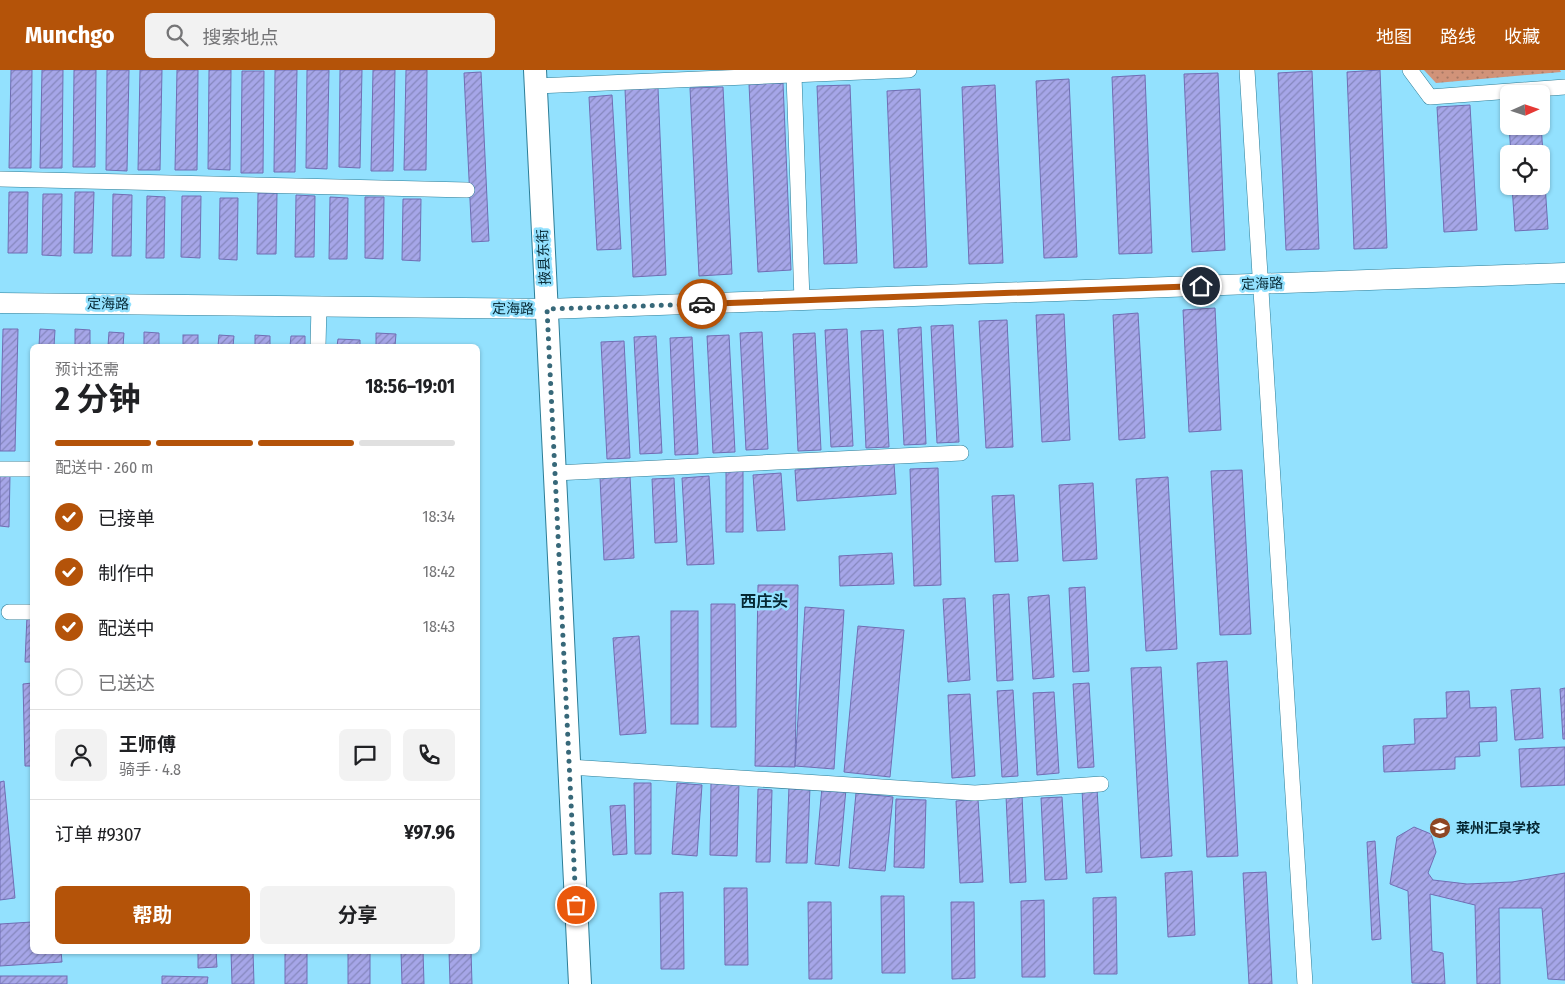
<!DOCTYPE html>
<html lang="zh">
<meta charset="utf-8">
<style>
body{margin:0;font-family:"Fira Sans Condensed","Noto Sans SC",sans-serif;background:#f2f2f2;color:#202124;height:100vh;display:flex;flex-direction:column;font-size:19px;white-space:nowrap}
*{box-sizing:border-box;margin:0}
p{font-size:16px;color:#757577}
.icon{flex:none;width:28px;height:28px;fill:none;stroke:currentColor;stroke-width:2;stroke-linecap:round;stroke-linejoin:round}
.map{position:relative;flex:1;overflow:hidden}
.panel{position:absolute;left:30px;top:274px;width:450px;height:610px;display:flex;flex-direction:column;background:#fff;border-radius:8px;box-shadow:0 1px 4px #0004}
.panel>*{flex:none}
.needle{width:32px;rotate:87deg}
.buttons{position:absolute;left:1500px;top:15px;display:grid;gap:10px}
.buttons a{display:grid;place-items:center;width:50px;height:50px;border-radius:8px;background:#fff;box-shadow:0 1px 4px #0004;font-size:25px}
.pin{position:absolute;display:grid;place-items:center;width:42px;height:42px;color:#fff;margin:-21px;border:2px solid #fff;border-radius:50%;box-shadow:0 1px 5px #0007}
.courier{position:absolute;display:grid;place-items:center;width:50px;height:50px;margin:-25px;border:4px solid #b45309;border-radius:50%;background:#fff;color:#222;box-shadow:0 1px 6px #0007}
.overview em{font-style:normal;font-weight:700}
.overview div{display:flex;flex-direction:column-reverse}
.overview{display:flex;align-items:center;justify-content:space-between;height:85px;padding:0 25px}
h1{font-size:32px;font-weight:700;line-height:38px}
.bar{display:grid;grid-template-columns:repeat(4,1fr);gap:8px 5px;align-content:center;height:60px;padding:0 25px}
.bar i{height:6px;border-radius:4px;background:#e0e0e0}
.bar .on{background:#b45309}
.bar p{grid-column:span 4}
.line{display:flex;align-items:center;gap:12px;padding:0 25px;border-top:1px solid #e0e0e0}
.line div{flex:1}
.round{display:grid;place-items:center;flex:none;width:52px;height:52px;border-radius:8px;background:#f2f2f2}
ol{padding:0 25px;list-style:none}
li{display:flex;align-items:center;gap:15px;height:55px}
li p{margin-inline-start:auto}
li .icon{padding:5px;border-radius:50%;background:#b45309;color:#fff;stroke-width:4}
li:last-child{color:#757577}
li i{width:28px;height:28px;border:2px solid #e0e0e0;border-radius:50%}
.action{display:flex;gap:10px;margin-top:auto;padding:10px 25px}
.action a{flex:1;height:58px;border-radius:8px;background:#b45309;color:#fff;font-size:20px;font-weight:700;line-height:58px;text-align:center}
.action a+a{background:#f2f2f2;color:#202124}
header{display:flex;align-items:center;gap:30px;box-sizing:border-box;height:70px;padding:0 25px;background:#b45309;color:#fff}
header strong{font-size:24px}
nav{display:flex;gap:28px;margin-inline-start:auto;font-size:18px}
.search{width:350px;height:45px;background:#f2f2f2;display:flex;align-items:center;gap:12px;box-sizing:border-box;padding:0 18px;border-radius:8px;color:#757577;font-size:19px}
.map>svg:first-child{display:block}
.grass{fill:url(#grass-dots)}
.building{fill:url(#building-hatch);stroke:#706eb4}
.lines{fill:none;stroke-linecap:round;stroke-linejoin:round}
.minor-casing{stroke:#2c7d97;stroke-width:16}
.tertiary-casing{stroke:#2c7d97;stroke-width:21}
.secondary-casing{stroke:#2c7d97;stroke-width:24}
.minor{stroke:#fff;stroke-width:15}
.tertiary{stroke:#fff;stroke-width:20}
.secondary{stroke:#fff;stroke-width:22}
.done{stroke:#376879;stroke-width:5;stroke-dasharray:0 9}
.route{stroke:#b45309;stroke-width:6}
.labels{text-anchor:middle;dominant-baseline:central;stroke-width:5;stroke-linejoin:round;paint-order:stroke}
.street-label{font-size:14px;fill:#052732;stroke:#93e1fe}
.poi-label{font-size:14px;font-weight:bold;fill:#052732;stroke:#93e1fe;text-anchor:start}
.quarter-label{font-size:16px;font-weight:bold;fill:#052732;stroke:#93e1fe}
</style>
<header>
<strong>Munchgo</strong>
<div class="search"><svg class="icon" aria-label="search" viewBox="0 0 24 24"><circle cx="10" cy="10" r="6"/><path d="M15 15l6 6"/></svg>搜索地点</div>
<nav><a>地图</a><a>路线</a><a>收藏</a></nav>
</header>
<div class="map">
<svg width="1565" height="914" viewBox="0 0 1565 914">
<defs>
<pattern id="grass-dots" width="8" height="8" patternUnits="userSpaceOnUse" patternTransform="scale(1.25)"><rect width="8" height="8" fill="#d19379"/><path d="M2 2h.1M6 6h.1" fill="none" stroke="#a87864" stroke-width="1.8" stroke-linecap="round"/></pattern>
<pattern id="building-hatch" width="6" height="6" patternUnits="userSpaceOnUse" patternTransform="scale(1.25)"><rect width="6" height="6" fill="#a6a6e8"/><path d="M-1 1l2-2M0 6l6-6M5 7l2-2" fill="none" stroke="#8587bd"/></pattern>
</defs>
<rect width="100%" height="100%" fill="#93e1fe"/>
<polygon class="grass" points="1424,0 1560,0 1561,2 1436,13"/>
<g class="building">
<polygon points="11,0 32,0 31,98 9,98"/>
<polygon points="42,0 63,0 62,98 40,98"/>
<polygon points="74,0 96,0 95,97 73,97"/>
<polygon points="107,0 129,0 127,101 106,100"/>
<polygon points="140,0 162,0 160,100 138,100"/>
<polygon points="177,0 198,0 197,100 175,100"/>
<polygon points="209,0 231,0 230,100 208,99"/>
<polygon points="275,0 297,0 295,102 274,102"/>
<polygon points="307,0 329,0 327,99 306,98"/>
<polygon points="340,0 362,0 360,98 339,97"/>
<polygon points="373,0 395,0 393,101 371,101"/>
<polygon points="406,0 427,0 426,100 404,100"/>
<polygon points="1380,0 1387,178 1354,179 1347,2"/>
<polygon points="242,1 264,1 263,103 241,103"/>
<polygon points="1312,1 1319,179 1286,180 1278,3"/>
<polygon points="481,2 489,171 472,172 464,3"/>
<polygon points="1218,3 1225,180 1192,182 1184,4"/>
<polygon points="1145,5 1152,183 1119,184 1112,7"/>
<polygon points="1069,9 1077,187 1044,188 1036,11"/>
<polygon points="783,13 791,200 758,202 749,14"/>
<polygon points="850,15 857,193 824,194 817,16"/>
<polygon points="995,15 1003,193 969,194 962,17"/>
<polygon points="723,17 732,204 699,206 690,18"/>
<polygon points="658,18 666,205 633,207 625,19"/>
<polygon points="920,19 927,197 894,198 887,21"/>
<polygon points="612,25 621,179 597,180 589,27"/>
<polygon points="1470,35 1477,160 1444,162 1437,37"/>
<polygon points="1541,54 1548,159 1515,161 1512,116 1541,116 1541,84 1511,84 1509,56 1541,56"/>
<polygon points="9,122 28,122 27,183 8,183"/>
<polygon points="75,122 94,122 92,183 74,183"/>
<polygon points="258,123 277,123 276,184 257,184"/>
<polygon points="43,124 62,124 61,186 42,185"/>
<polygon points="113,124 132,125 131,186 112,186"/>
<polygon points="296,125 315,126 314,187 295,187"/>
<polygon points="147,126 165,127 164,188 146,188"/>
<polygon points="182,126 201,126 200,188 181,187"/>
<polygon points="330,127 348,128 347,189 329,189"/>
<polygon points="365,127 384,127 383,189 365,188"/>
<polygon points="220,128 238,128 237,190 219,189"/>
<polygon points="403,129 421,129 420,191 402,190"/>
<polygon points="1215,238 1221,360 1189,362 1183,240"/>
<polygon points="1138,243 1145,368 1119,370 1113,245"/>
<polygon points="1064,244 1070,370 1042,372 1036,245"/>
<polygon points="1007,250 1013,377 986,378 979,251"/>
<polygon points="953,255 959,372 937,373 931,256"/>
<polygon points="921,257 926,374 904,375 898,259"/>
<polygon points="3,259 18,259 15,381 0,381"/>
<polygon points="40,259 55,260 54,276 39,276"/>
<polygon points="75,259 90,260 90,276 75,276"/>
<polygon points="847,259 853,376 831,377 825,260"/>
<polygon points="883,260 889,377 866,378 861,261"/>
<polygon points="109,262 124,263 123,276 108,276"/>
<polygon points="144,262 159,263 159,276 144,276"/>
<polygon points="762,262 768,379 746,380 740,263"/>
<polygon points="376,263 396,264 395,276 376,276"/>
<polygon points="815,263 821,380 798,381 793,264"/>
<rect x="183" y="265" width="15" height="11"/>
<polygon points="219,265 234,266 233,276 218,276"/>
<polygon points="255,265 270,266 270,276 255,276"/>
<polygon points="729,265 735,382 713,383 707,266"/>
<polygon points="291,266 305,266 305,276 290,276"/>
<polygon points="656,266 662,383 640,384 634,267"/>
<polygon points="692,267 698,384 675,385 670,268"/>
<polygon points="338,269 360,270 360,276 337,276"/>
<polygon points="624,271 630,388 607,389 601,272"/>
<polygon points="894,393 896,424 797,431 795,400"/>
<polygon points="938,398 941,515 914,516 910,399"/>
<polygon points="726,399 743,400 743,462 726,462"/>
<polygon points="1242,400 1251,564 1220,565 1211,401"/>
<polygon points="781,403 785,460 757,461 753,405"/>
<polygon points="0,405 10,405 9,457 0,456"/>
<polygon points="630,406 634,488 604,490 600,408"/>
<polygon points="709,406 714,494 687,495 682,408"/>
<polygon points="1168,407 1177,579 1146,581 1136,409"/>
<polygon points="674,408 677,472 655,473 652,409"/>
<polygon points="1093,413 1097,489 1063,491 1059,415"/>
<polygon points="1014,425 1018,491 995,492 992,426"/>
<polygon points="892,483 894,514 840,516 839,486"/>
<polygon points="758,515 798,515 795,697 755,696"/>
<polygon points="1085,517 1089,601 1073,602 1069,518"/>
<polygon points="1009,524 1013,610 997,611 993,525"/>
<polygon points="1049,525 1054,607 1033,609 1028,527"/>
<polygon points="965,528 970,610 948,612 943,529"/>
<polygon points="711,534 735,534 736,657 711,657"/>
<polygon points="805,537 844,540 834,699 795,696"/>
<rect x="671" y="541" width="27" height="113"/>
<polygon points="27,546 32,547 32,592 25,592"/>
<polygon points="858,556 904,560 890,707 844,702"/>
<polygon points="639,566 646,663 620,665 613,568"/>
<polygon points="1227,591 1238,786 1207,787 1197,593"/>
<polygon points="1161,597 1172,786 1141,788 1131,598"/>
<polygon points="32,613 32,696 25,696 23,614"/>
<polygon points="1089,613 1094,697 1078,698 1073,614"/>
<polygon points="1540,618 1543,668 1515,670 1511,620"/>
<polygon points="1565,618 1565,669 1563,669 1560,619"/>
<polygon points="1013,620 1018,706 1002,707 997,621"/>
<polygon points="1469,621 1470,638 1496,637 1497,671 1479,672 1480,686 1455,687 1455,699 1384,702 1383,676 1415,674 1414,649 1447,648 1446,622"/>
<polygon points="1054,622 1059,703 1037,705 1033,623"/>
<polygon points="970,624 975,706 952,708 948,625"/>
<polygon points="1565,677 1565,715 1521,717 1519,679"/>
<polygon points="4,711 15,828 0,830 0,712"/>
<polygon points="711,711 739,712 737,786 710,785"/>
<polygon points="634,713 651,713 651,784 635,784"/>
<polygon points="677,713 702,715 697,786 672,784"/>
<polygon points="789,716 810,717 807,793 786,793"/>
<polygon points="822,717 846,719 839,796 815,794"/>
<polygon points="758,719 772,720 770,792 756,792"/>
<polygon points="1082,719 1097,719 1102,802 1086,803"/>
<polygon points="856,723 893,727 885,801 849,798"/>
<polygon points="1022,725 1026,812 1010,813 1006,726"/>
<polygon points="1062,727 1067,809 1045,810 1041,728"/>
<polygon points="896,729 926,730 924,798 894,797"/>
<polygon points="978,729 983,812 960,813 956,731"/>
<polygon points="625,735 627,784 613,785 610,736"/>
<polygon points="1414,757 1431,764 1436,782 1428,803 1433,810 1467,814 1512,812 1565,803 1565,910 1548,909 1542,838 1499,838 1500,914 1477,914 1475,835 1430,824 1432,881 1443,883 1445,914 1412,913 1408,821 1390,814 1397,767"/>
<polygon points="1375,771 1381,869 1372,870 1367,772"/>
<polygon points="1192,801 1195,865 1168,867 1165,803"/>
<polygon points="1266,802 1272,914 1249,914 1243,803"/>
<polygon points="724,818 747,818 748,895 725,895"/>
<polygon points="683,822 684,899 661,899 660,823"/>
<polygon points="881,826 904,826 905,903 882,903"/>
<polygon points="1116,827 1117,904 1094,904 1093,828"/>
<polygon points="1044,830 1045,907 1022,907 1021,831"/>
<polygon points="808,832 831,832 832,909 809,909"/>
<polygon points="951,832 974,832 975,908 952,909"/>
<polygon points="32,852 32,881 61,881 62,892 0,896 0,854"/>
<polygon points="198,881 216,881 217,897 198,898"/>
<polygon points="231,881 253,881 254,914 232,914"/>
<rect x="285" y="881" width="22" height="33"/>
<rect x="348" y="881" width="22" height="33"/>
<polygon points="401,881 423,881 424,914 402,914"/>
<polygon points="449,881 471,881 472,914 450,914"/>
<rect x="0" y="906" width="67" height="8"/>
<polygon points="162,906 208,907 207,914 162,914"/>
</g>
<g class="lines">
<g class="minor-casing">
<g id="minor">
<polyline points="1247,0 1305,914"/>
<polyline points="1410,0 1430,27 1565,17"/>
<polyline points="794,6 802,230"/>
<polyline points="536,16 909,0"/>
<polyline points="0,109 467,120"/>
<polyline points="318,276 319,236"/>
<polyline points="0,399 32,399"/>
<polyline points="555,403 961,383"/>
<polyline points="9,542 32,542"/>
<polyline points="569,697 975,723 1101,714"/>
</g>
</g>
<g class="tertiary-casing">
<polyline id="tertiary" points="0,233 547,239 1565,203"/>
</g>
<g class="secondary-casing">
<polyline id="secondary" points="535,0 580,914"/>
</g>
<use href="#minor" class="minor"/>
<use href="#tertiary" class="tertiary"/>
<use href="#secondary" class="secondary"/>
</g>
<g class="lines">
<polyline class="done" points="576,835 547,239 702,234"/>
<polyline class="route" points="702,234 1201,216"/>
</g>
<defs>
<g id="school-disc" transform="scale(1.125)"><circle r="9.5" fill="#8d4524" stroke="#93e1fe"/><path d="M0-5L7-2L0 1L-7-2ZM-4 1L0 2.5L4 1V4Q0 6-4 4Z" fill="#fff"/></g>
</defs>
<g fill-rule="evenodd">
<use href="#school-disc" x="1440" y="758"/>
</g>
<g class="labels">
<g class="street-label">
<text transform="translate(544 187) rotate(-93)">掖县东街</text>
<text transform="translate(1262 214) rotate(-2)">定海路</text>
<text transform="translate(108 234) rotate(1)">定海路</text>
<text transform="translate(513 239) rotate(1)">定海路</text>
</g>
<g class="poi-label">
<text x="1456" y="758">莱州汇泉学校</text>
</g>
<g class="quarter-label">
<text x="764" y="531">西庄头</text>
</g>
</g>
</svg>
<div class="buttons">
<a><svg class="needle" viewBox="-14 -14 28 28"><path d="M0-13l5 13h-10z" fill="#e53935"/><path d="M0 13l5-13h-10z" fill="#757577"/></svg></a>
<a><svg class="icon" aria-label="locate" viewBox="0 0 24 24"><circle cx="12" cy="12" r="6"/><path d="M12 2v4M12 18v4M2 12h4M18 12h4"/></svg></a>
</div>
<div class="pin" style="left:576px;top:835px;background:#ea580c"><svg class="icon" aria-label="bag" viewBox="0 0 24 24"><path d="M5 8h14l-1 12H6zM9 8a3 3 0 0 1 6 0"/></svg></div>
<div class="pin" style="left:1201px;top:216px;background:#1f2937"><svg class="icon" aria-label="home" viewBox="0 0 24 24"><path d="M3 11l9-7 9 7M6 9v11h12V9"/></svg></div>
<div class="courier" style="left:702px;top:234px"><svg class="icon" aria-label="car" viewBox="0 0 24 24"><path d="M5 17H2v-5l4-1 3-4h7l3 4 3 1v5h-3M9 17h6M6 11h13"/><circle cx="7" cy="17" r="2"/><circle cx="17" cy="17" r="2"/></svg></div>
<section class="panel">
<div class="overview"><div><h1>2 分钟</h1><p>预计还需</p></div><em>18:56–19:01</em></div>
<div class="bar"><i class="on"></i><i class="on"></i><i class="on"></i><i></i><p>配送中 · 260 m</p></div>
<ol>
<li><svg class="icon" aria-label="check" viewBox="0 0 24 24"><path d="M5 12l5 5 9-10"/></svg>已接单<p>18:34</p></li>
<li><svg class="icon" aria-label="check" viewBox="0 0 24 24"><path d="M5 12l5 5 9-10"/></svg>制作中<p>18:42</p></li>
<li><svg class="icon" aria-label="check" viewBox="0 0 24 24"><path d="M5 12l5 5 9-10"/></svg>配送中<p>18:43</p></li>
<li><i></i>已送达</li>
</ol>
<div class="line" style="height:90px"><a class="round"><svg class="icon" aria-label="person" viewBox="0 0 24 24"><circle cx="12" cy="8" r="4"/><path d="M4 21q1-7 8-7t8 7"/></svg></a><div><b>王师傅</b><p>骑手 · 4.8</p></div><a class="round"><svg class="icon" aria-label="chat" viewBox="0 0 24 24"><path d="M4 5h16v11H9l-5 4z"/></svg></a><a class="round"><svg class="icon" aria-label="phone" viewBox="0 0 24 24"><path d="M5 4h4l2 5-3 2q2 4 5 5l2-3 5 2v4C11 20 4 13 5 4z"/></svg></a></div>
<div class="line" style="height:65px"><div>订单 #9307</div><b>¥97.96</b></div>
<div class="action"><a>帮助</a><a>分享</a></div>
</section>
</div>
